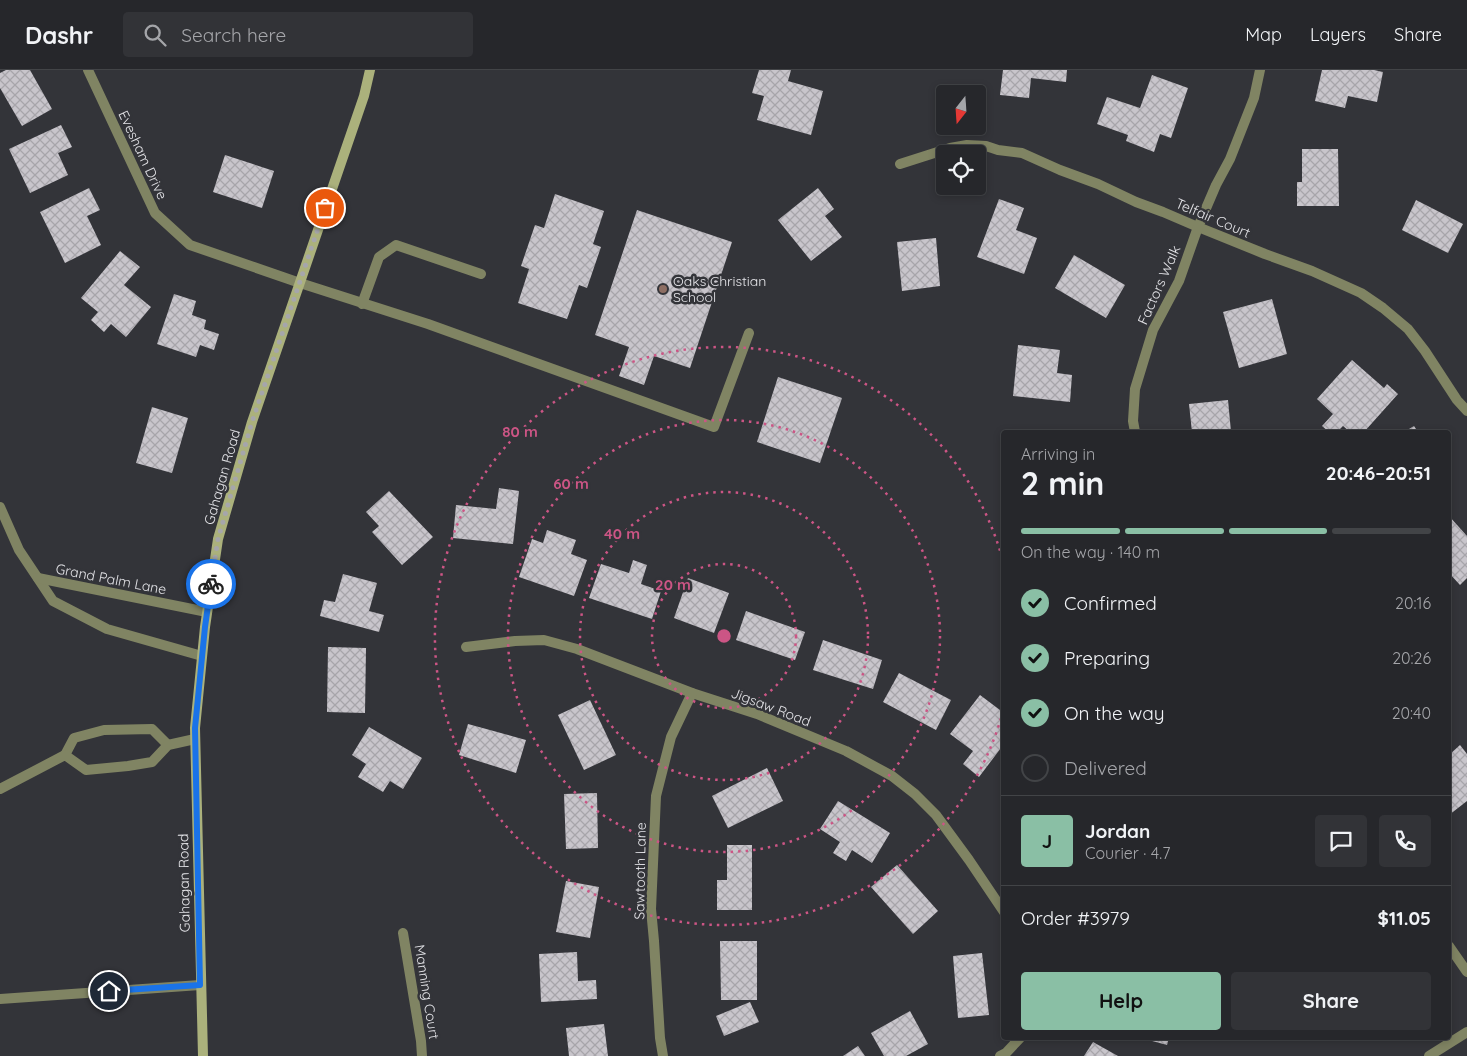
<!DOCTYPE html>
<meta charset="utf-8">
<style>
body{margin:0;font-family:Quicksand,sans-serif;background:#323337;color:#f1f3f6;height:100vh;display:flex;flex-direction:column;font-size:19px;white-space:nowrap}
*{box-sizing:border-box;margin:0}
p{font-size:16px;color:#a4a5a9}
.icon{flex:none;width:28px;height:28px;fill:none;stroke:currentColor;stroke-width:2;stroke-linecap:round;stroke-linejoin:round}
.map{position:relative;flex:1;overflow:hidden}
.panel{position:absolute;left:1001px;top:360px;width:450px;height:610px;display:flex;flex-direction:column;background:#26272b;border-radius:5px;box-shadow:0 2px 8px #0003,0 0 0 1px #424447}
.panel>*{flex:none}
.needle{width:32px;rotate:197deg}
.buttons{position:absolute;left:936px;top:15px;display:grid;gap:10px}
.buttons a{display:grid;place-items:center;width:50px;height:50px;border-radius:5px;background:#26272b;box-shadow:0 2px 8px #0003,0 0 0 1px #424447;font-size:25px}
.pin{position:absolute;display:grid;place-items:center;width:42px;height:42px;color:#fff;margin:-21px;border:2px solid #fff;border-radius:50%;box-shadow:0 1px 5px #0007}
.courier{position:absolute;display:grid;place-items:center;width:50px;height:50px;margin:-25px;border:4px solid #1a73e8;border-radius:50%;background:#fff;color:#222;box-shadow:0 1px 6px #0007}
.summary em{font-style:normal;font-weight:700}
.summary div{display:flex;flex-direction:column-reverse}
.summary{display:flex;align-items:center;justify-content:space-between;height:85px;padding:0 20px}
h1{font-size:32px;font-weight:700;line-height:38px}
.bar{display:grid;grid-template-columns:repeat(4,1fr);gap:8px 5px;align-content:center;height:60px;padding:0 20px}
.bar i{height:6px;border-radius:4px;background:#424447}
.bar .current{background:#8abfa5}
.bar p{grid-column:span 4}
.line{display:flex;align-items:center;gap:12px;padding:0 20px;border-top:1px solid #424447}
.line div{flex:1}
.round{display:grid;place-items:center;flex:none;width:52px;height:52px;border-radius:5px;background:#323337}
ol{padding:0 20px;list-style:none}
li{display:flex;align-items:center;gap:15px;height:55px}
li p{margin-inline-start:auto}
li .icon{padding:5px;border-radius:50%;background:#8abfa5;color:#111;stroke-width:4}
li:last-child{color:#a4a5a9}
li i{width:28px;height:28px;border:2px solid #424447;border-radius:50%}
.button{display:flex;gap:10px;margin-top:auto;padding:10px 20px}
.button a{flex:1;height:58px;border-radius:5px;background:#8abfa5;color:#111;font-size:20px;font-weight:700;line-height:58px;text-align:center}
.button a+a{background:#323337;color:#f1f3f6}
header{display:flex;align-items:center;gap:30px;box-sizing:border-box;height:70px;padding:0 25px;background:#26272b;border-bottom:1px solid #424447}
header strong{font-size:24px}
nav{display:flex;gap:28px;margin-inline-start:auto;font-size:18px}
.search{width:350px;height:45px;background:#323337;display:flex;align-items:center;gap:12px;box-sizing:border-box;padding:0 18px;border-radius:5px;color:#a4a5a9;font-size:19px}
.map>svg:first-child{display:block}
.building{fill:url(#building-cross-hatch)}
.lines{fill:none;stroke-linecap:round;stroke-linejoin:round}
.lane{stroke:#808463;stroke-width:10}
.street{stroke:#808463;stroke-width:10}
.secondary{stroke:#abb17c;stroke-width:10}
.done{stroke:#a6a6ab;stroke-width:5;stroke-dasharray:0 9}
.route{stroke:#1a73e8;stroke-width:6}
.ring{fill:none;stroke:#cc5585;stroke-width:2.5;stroke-dasharray:2.5 5}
.education-dot{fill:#8d6e63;stroke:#333439;stroke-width:2}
.labels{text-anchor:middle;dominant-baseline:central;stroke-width:5;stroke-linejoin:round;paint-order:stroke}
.street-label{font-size:14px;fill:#e4e4e8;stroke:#333439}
.poi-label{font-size:14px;fill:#e4e4e8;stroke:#333439;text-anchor:start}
.centre{fill:#cc5585;stroke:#333439;stroke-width:2.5}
.ring-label{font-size:15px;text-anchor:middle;font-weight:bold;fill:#cc5585;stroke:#333439;stroke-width:5;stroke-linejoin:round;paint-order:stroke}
</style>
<header>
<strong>Dashr</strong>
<div class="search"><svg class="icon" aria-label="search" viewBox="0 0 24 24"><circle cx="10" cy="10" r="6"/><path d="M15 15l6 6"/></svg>Search here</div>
<nav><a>Map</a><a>Layers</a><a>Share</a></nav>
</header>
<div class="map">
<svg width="1467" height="986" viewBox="0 0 1467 986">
<defs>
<pattern id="building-cross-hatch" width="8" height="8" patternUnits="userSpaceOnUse" patternTransform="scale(1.25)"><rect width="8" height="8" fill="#c8c5cb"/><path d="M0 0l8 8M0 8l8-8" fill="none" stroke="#a7a5aa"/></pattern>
</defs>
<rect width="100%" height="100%" fill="#333439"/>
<g class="building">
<polygon points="6,0 30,0 52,39 22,56 0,18 0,3"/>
<polygon points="759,0 791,0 788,11 823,21 811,65 757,50 764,26 752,23"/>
<polygon points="1003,0 1067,0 1066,12 1031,8 1029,28 1000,25"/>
<polygon points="1322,0 1374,0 1383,2 1377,32 1348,26 1345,38 1315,31"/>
<polygon points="1152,5 1188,18 1171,68 1160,64 1154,82 1126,71 1128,65 1097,54 1107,27 1140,38"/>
<polygon points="61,55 72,77 58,83 68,105 30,123 9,79"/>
<polygon points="1302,79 1338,79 1339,136 1297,136 1297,112 1302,112"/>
<polygon points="225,85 274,101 262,138 213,122"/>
<polygon points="89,118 100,140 87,146 101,175 65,193 40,142"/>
<polygon points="818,118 834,139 825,146 842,167 811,191 778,150"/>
<polygon points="555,124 604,141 593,174 601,177 587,218 579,215 567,249 518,233 529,199 521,196 535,155 544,158"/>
<polygon points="999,129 1024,138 1016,160 1037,168 1024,204 977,187"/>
<polygon points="1416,130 1463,154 1448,183 1402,160"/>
<polygon points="637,140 732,172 690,298 654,286 644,315 619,306 629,277 595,265"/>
<polygon points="936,168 940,216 902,221 897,172"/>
<polygon points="120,181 140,197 124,215 151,237 126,267 111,254 104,262 91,250 98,242 81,228"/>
<polygon points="1074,185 1125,215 1106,248 1055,218"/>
<polygon points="174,224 196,231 192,245 206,250 204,259 219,264 214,280 200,275 196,287 157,274"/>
<polygon points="1272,229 1287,284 1239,298 1223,242"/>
<polygon points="1018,275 1060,280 1057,303 1072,305 1070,332 1013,326"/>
<polygon points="1352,290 1384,318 1387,314 1398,324 1364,362 1350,362 1343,356 1337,362 1329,362 1322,356 1333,344 1317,329"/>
<polygon points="778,307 842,328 820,393 757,372"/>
<polygon points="1228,330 1231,362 1192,362 1189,334"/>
<polygon points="152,337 188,348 172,403 136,393"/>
<polygon points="1414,356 1418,362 1404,362"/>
<polygon points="499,418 519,421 513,474 453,468 456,435 496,439"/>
<polygon points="389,421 433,467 402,495 372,462 379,456 366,442"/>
<polygon points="1449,446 1467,466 1467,508 1460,515 1449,503"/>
<polygon points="547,460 576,470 571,484 587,490 574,526 519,507 532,469 543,473"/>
<polygon points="633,490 647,495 641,514 661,521 652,549 589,528 601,494 629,503"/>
<polygon points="343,504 377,513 369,541 384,545 379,562 320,546 324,530 335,532"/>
<polygon points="688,508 729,523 714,563 674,548"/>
<polygon points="746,541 805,562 795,590 736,570"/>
<polygon points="823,570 882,590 873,619 813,600"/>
<polygon points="328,577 366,578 365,643 327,642"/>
<polygon points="899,603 951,630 936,660 883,632"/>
<polygon points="980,625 1004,643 1004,651 1000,656 1004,659 1004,674 979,707 963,694 973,681 950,664"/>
<polygon points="590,630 616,685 584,700 558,645"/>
<polygon points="468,654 526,670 516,703 459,685"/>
<polygon points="369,657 422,688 403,719 390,711 383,722 358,707 366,694 352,685"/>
<polygon points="1460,675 1467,684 1467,731 1449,745 1449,685"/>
<polygon points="767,698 783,731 728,758 712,726"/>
<polygon points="597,723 598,778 566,779 564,724"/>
<polygon points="838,731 890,763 872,793 852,780 846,791 833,783 840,772 820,759"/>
<polygon points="727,775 752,775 752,840 717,840 717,810 727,810"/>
<polygon points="897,795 938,841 913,864 871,817"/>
<polygon points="566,811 599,817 590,868 556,862"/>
<polygon points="720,871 757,871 757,930 721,930"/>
<polygon points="577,882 578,911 596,910 597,929 541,932 539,884"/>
<polygon points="982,883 989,945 958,948 953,886"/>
<polygon points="750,932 759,952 724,966 716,946"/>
<polygon points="910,941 928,974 906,986 884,986 871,963"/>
<polygon points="604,954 608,986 569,986 566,958"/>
<polygon points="1141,968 1169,968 1167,975"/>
<polygon points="1093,972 1118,986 1084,986"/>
<polygon points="858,976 865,986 843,986"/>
</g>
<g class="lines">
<g class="lane">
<polyline points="300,213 428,254 714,357 749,263"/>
<polyline points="362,234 379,187 396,175 481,204"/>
<polyline points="65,685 74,668 104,660 152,659 168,675"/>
<polyline points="0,719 65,685 86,700 128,696 152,692 168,675 195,669"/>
</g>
<g class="street">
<polyline points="88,0 155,143 190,175 300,213"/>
<polyline points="900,94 950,78 967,75 986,76 998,80 1022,83 1060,100 1098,114 1136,132 1163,142 1198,157 1265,184 1312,201 1361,223 1383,238 1408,259 1425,281 1457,330 1467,341"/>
<polyline points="1135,362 1133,351 1135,319 1153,260 1179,211 1198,157 1216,115 1230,89 1254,28 1260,0"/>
<polyline points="0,437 19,480 53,531 107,559 202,586"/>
<polyline points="38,508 207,542"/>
<polyline points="466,577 515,571 544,570 577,579 692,623 757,644 846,681 892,706 915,724 936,745 969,790 1004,842"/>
<polyline points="403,863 421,971 422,986"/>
<polyline points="1449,876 1467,902"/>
<polyline points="0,929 200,915"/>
<polyline points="663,986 660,968 654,871 651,839 656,726 671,667 692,623"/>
<polyline points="1000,986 1006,983 1020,968"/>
<polyline points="1429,986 1467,962"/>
</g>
<polyline class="secondary" points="203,986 195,658 205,557 218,469 252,352 364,26 370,0"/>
</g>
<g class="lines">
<polyline class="done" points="211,514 218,469 252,352 325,138"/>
<polyline class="route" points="109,921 200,915 195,658 205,557 211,514"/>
</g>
<g class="ring">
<circle cx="724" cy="566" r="72"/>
<circle cx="724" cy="566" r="144"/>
<circle cx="724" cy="566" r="216"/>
<path d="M1003 641A289 289 0 1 1 1003 491"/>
</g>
<circle class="education-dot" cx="663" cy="219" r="5"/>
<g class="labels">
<g class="street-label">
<text transform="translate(143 85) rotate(65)">Evesham Drive</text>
<text transform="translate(1213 148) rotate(23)">Telfair Court</text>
<text transform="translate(1159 215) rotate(-66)">Factors Walk</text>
<text transform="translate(222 407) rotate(-74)">Gahagan Road</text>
<text transform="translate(111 509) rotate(11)">Grand Palm Lane</text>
<text transform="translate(771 637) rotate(21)">Jigsaw Road</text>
<text transform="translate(640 801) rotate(-89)">Sawtooth Lane</text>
<text transform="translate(184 813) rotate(-91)">Gahagan Road</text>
<text transform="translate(427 922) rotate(81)">Manning Court</text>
</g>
<g class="poi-label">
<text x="673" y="211">Oaks Christian<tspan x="673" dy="16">School</tspan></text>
</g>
</g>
<circle cx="724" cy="566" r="8" class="centre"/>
<g class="ring-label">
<text x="520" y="367">80 m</text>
<text x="571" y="419">60 m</text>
<text x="622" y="469">40 m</text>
<text x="673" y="520">20 m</text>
</g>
</svg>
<div class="buttons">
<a><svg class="needle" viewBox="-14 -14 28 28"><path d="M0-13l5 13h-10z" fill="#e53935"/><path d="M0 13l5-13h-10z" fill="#a4a5a9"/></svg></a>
<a><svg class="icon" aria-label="locate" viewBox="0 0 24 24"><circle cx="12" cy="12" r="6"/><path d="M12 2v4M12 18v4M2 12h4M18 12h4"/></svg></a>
</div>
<div class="pin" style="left:325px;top:138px;background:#ea580c"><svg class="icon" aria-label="bag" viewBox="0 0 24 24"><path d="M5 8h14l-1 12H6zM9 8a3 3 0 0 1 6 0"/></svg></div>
<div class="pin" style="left:109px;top:921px;background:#1f2937"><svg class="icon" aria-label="home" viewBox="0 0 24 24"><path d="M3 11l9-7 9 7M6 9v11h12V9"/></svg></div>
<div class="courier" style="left:211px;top:514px"><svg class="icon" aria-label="bike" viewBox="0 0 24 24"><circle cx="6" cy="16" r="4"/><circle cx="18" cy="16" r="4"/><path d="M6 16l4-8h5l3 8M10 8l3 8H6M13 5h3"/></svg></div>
<section class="panel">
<div class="summary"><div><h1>2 min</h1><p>Arriving in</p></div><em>20:46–20:51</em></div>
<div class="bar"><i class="current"></i><i class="current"></i><i class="current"></i><i></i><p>On the way · 140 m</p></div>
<ol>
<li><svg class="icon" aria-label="check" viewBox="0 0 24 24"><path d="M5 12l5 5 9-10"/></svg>Confirmed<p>20:16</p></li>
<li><svg class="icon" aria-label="check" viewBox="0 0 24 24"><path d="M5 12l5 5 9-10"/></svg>Preparing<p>20:26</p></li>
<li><svg class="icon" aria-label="check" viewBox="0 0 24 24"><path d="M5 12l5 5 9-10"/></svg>On the way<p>20:40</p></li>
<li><i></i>Delivered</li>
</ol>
<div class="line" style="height:90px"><b class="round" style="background:#8abfa5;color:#111">J</b><div><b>Jordan</b><p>Courier · 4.7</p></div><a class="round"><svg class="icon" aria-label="chat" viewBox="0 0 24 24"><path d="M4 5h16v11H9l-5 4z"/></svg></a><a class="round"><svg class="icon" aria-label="phone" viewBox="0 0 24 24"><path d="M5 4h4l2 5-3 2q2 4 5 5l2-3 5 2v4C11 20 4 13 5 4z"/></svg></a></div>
<div class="line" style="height:65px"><div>Order #3979</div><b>$11.05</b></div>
<div class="button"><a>Help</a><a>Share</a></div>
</section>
</div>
